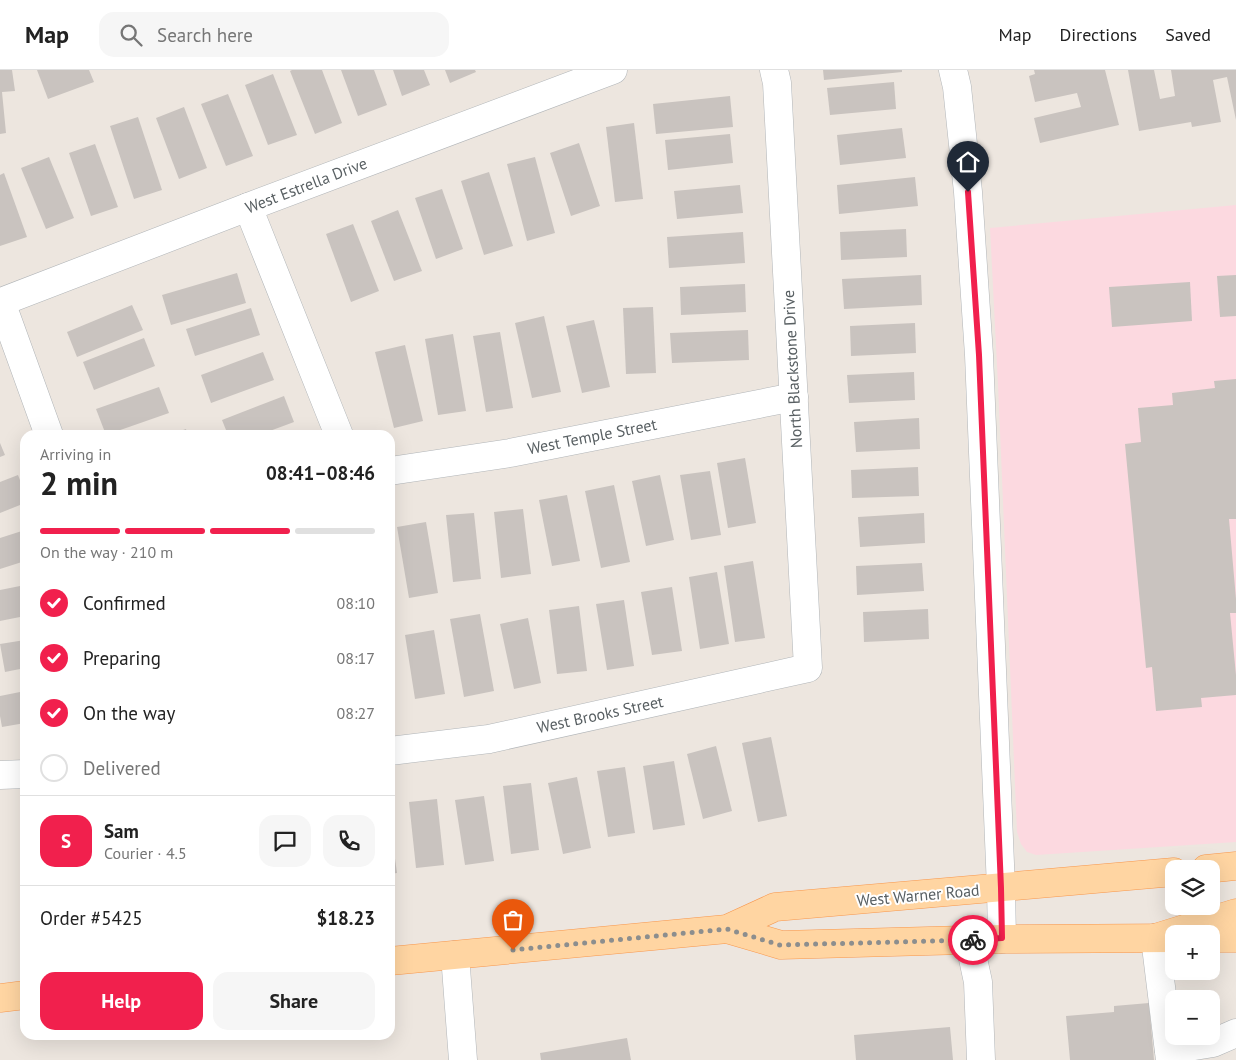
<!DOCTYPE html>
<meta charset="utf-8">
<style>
body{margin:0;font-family:"PT Sans",sans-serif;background:#f6f6f6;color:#222;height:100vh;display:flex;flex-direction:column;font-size:19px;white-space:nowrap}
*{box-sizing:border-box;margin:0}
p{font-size:16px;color:#767676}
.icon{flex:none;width:28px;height:28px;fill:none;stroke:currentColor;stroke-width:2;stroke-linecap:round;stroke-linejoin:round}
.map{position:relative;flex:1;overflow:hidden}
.details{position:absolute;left:20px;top:360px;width:375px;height:610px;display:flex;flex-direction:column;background:#fff;border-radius:15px;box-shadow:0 5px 20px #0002}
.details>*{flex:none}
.buttons{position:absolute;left:1165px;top:790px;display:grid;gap:10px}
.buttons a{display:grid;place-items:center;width:55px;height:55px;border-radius:10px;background:#fff;box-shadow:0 5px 20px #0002;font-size:25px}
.pin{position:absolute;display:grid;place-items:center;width:42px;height:42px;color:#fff;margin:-51px -21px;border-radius:50% 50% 50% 0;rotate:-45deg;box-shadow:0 0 5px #0007}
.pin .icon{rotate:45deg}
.courier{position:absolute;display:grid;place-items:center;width:50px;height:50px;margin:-25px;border:4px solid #f1204d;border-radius:50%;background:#fff;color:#222;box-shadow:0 1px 6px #0007}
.headline em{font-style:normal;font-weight:700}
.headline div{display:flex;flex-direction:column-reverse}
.headline{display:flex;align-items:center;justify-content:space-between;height:85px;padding:0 20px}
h1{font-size:32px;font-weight:700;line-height:38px}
.bar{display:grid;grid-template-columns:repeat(4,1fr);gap:8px 5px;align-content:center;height:60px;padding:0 20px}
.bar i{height:6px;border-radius:4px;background:#e0e0e0}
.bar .on{background:#f1204d}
.bar p{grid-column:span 4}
.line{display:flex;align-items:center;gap:12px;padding:0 20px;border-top:1px solid #e0e0e0}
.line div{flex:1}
.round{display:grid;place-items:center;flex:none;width:52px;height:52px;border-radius:15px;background:#f6f6f6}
ol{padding:0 20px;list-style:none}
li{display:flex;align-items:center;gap:15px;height:55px}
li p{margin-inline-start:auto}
li .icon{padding:5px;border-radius:50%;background:#f1204d;color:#fff;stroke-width:4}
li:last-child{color:#767676}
li i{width:28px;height:28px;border:2px solid #e0e0e0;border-radius:50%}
.primary-button{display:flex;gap:10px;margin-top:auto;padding:10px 20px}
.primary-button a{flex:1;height:58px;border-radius:15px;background:#f1204d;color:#fff;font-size:20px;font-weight:700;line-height:58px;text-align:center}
.primary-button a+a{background:#f6f6f6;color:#222}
header{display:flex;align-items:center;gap:30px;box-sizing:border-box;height:70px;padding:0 25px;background:#fff;border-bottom:1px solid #e0e0e0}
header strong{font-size:24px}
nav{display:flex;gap:28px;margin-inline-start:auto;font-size:18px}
.search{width:350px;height:45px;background:#f6f6f6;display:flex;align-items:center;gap:12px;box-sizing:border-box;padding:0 18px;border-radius:15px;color:#767676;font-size:19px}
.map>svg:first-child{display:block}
.medical{fill:#fcd9e0}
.building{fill:#c9c3bf}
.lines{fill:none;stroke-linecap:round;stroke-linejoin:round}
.minor-casing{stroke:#b1b5b8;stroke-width:29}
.major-casing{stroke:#f8974d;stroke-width:29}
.minor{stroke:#fff;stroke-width:28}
.major{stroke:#ffd5a2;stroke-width:28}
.done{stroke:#8c8e8e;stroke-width:5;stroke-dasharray:0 9}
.route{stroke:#f1204d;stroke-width:6}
.labels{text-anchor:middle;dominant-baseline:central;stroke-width:4;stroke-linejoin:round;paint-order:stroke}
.street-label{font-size:16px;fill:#585f62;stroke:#fff}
</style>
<header>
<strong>Map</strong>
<div class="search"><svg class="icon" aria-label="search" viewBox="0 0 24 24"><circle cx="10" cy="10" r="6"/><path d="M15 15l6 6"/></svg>Search here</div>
<nav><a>Map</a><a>Directions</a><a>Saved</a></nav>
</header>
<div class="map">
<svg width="1236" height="990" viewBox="0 0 1236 990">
<rect width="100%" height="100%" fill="#ede6df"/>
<polygon class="medical" points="1236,135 1236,772 1036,785 1027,782 1021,774 1017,762 998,314 990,158"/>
<g class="building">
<polygon points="0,0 12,0 15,21 2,22 6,63 0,64"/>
<polygon points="37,0 89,0 94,12 48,29"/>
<polygon points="292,0 322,0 342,53 315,64 290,1"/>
<polygon points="341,0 374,0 387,35 358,46"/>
<polygon points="393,0 424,0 430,15 402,26"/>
<polygon points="445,0 475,0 476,2 450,13"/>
<polygon points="823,0 902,0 902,2 824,10"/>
<polygon points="1034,0 1105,0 1119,55 1040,73 1034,48 1081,37 1077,23 1035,32 1029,6 1035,4"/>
<polygon points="1128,0 1154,0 1160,29 1175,26 1171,0 1236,0 1236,50 1227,7 1213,10 1221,52 1192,57 1191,52 1139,61"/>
<polygon points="273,4 297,65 268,75 245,15"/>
<polygon points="894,12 896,39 830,45 827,18"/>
<polygon points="228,24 253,86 226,96 201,34"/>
<polygon points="730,26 733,57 656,64 653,34"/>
<polygon points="184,37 207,98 179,109 156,48"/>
<polygon points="138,47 162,120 134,129 110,56"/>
<polygon points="634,53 643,129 615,132 606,57"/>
<polygon points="902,58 906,88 840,95 837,65"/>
<polygon points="730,64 733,93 668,100 665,70"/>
<polygon points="579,73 600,136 571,146 550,83"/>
<polygon points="95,74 118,137 91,146 69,83"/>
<polygon points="49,87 74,148 46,159 21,98"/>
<polygon points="535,87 555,163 527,171 507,94"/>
<polygon points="489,102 513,176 484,185 461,111"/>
<polygon points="4,103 27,167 0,176 0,105"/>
<polygon points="915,107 918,136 839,144 837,115"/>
<polygon points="740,115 743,143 677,149 674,121"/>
<polygon points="442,119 463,179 436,189 415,128"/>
<polygon points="398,140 422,201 394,211 371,151"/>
<polygon points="353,154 379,221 351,232 326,164"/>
<polygon points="906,159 907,187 841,190 840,162"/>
<polygon points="743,162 745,193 669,198 667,167"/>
<polygon points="237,203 246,233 171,255 162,225"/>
<polygon points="921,205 922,235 844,239 842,209"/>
<polygon points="1236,205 1236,246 1220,247 1217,206"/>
<polygon points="1190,212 1192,251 1112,257 1109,217"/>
<polygon points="745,214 746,242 681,245 680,217"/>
<polygon points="132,235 143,260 77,287 67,262"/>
<polygon points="653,237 656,303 626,304 623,238"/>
<polygon points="251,238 260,265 195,286 186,259"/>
<polygon points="544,246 561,322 532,328 515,253"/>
<polygon points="594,250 610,317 582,323 566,256"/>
<polygon points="915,253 916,283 851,286 850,256"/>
<polygon points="748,260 749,290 672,293 670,263"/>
<polygon points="500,262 513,338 486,342 473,266"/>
<polygon points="453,264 466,341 438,345 425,269"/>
<polygon points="144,268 155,296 94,320 83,292"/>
<polygon points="405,275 423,351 394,358 375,282"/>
<polygon points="263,282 274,310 211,333 201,305"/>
<polygon points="914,302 915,330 849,333 847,305"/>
<polygon points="1236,309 1236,449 1229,449 1236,529 1236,543 1230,543 1236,605 1236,625 1201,628 1202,637 1156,641 1152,597 1146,598 1125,374 1141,372 1138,338 1173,335 1172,323 1215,318 1214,311"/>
<polygon points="159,317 169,343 106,365 96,339"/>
<polygon points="284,326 294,352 259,365 228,365 222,350"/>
<polygon points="919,348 920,379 856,382 854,352"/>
<polygon points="186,359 188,365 169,365"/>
<polygon points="0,373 5,385 0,387"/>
<polygon points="745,388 756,453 728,458 717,393"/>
<polygon points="918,397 919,426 852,428 851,400"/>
<polygon points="710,401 721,465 691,470 680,405"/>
<polygon points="18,405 25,423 25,433 0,443 0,412"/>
<polygon points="660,405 674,470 646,476 632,411"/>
<polygon points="614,415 630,492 601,498 585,421"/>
<polygon points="567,425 580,491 552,496 539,430"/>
<polygon points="523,439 531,504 501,508 494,442"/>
<polygon points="474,443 481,509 453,512 446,445"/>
<polygon points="924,443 925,473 860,477 858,447"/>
<polygon points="426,452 438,523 409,528 397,457"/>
<polygon points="25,460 25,491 0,499 0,468"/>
<polygon points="753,491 765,568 735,572 724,496"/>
<polygon points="922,493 924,521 857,525 856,496"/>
<polygon points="717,502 729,574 700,579 689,507"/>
<polygon points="25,515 25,546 0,551 0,520"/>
<polygon points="672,517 682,581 652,585 641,522"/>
<polygon points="624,530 634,596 607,600 596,534"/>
<polygon points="579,536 587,601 557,604 549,540"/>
<polygon points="928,539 929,569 864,572 863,542"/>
<polygon points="480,544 494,621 464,627 450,549"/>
<polygon points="528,548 541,613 514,619 500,554"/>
<polygon points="434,560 445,624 415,629 405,565"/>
<polygon points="25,570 25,598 5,602 0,574"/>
<polygon points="390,606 391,606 394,637 390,637"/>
<polygon points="25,621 25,653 2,657 0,646 0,626"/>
<polygon points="771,667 787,746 758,752 742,673"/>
<polygon points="716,676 732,741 703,749 687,684"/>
<polygon points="674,691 685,755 653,760 643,696"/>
<polygon points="625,697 635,763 608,767 597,701"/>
<polygon points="577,707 591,778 563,784 548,713"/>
<polygon points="531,713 539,780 511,784 503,716"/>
<polygon points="484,726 494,791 465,795 455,730"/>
<polygon points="437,729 444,795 416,798 409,732"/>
<polygon points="390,753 397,803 390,804"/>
<polygon points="25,759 25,792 24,792 20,760"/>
<polygon points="1149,933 1154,990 1070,990 1066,946 1114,942 1114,936"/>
<polygon points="950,957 953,990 856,990 854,965"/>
<polygon points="627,968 631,990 541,990 540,983"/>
</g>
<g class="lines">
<g class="minor-casing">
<g id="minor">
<polyline points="953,0 957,17 968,122 979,285 1001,818 1002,869"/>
<polyline points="248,137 339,365"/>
<polyline points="49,365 1,232 248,137 613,0"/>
<polyline points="390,401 510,383 794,327"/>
<polyline points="390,681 489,669 808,598 777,13 774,0"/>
<polyline points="0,705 25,704"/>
<polyline points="1155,868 1170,990"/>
<polyline points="969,870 978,912 981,990"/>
<polyline points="455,885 463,990"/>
<polyline points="1169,980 1213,973 1236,963"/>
</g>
</g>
<g class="major-casing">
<g id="major">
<polyline points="1206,799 1236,796"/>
<polyline points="727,859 781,875 1002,869 1174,868"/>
<polyline points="1155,868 1236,843"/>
<polyline points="1211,868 1236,868"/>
<polyline points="390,891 727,859 775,837 1174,802"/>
<polyline points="0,928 25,925"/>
</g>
</g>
<use href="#minor" class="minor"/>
<use href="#major" class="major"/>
</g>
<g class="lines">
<polyline class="done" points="513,880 727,859 780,875 973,870"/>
<polyline class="route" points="968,122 979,285 1001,818 1002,868 973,870"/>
</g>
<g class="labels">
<g class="street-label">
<text transform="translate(306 115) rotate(-21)">West Estrella Drive</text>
<text transform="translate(792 299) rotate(-93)">North Blackstone Drive</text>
<text transform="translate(592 366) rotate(-11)">West Temple Street</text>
<text transform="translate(600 644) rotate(-12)">West Brooks Street</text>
<text transform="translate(918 825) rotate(-5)">West Warner Road</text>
</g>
</g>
</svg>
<div class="buttons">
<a><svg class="icon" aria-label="layers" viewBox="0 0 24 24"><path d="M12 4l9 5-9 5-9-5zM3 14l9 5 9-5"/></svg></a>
<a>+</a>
<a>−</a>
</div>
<div class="pin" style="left:513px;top:880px;background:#ea580c"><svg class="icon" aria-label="bag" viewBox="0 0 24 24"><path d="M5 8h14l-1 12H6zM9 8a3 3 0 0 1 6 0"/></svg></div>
<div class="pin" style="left:968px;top:122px;background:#1f2937"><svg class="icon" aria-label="home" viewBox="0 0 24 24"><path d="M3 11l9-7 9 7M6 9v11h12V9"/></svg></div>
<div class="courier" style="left:973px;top:870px"><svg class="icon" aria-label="bike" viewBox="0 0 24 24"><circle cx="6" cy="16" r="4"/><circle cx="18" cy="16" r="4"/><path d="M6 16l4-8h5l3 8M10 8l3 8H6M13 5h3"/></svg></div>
<section class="details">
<div class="headline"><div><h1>2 min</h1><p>Arriving in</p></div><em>08:41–08:46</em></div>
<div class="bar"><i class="on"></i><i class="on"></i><i class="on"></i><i></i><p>On the way · 210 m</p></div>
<ol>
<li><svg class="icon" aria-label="check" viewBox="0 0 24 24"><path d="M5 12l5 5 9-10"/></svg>Confirmed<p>08:10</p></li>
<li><svg class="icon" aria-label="check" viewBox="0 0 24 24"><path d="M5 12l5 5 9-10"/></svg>Preparing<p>08:17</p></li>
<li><svg class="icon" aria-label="check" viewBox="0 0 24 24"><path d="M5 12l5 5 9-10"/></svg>On the way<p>08:27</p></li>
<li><i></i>Delivered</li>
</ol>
<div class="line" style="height:90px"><b class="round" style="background:#f1204d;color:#fff">S</b><div><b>Sam</b><p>Courier · 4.5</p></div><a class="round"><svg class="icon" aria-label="chat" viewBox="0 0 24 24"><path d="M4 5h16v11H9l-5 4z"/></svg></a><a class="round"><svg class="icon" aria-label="phone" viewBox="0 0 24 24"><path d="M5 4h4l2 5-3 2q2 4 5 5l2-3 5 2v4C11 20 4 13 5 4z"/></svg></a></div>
<div class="line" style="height:65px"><div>Order #5425</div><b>$18.23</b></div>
<div class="primary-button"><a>Help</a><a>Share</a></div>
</section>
</div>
